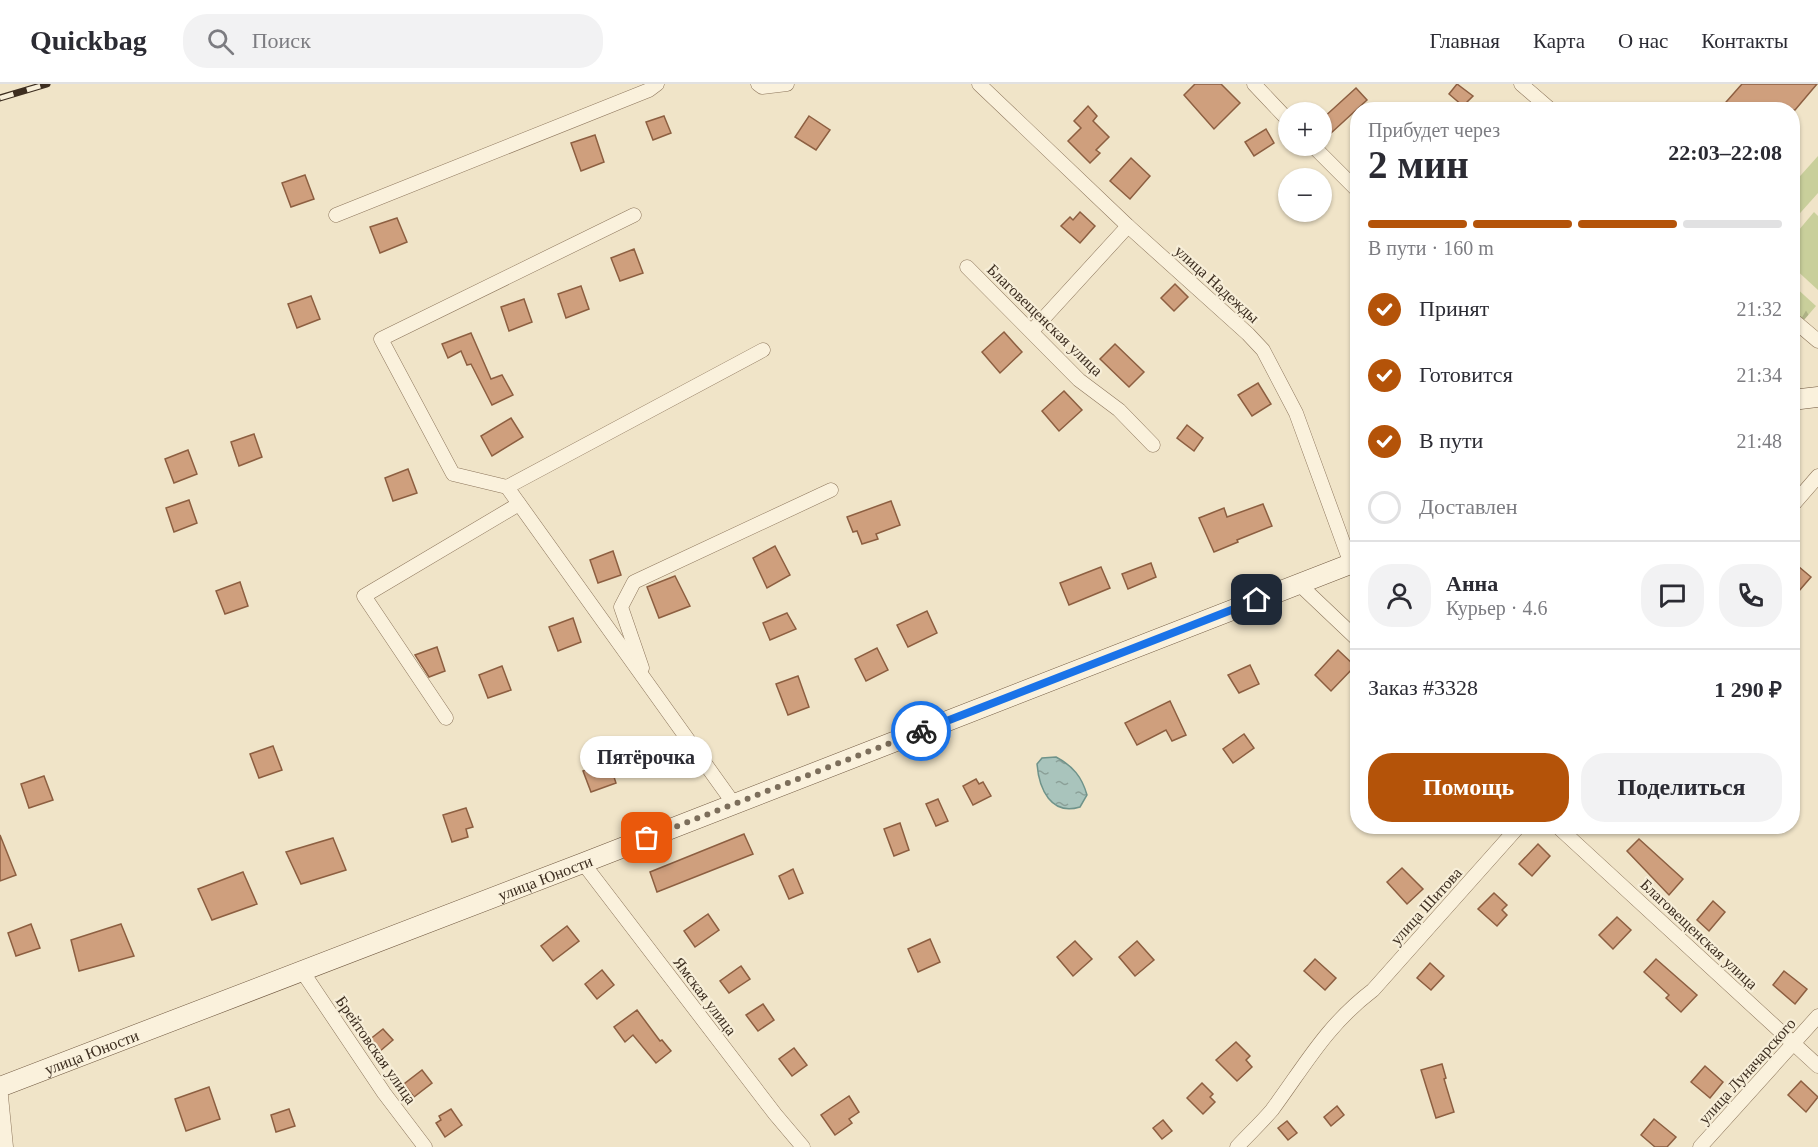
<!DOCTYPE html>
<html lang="ru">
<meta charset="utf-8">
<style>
body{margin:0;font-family:"Times New Roman",serif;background:#f2f2f3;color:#2b2b33;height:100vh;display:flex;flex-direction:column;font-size:22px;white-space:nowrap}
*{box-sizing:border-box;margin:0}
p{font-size:20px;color:#7c7c81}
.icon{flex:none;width:33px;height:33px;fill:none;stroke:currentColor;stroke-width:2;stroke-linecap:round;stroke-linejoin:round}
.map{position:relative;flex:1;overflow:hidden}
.sheet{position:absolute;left:1350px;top:18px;width:450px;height:732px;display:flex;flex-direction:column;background:#fff;border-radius:24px;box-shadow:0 2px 4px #0004}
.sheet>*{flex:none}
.fabs{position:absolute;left:1278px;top:18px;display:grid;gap:12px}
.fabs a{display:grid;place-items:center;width:54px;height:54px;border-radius:50%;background:#fff;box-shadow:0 2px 4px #0004;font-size:30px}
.pin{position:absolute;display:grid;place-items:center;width:51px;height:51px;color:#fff;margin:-26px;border-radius:12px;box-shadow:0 3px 9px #0006}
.courier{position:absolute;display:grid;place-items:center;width:60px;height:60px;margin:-30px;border:4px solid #1a73e8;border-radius:50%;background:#fff;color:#222;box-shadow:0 2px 8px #0007}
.bubble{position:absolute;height:42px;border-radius:21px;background:#fff;box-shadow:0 2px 4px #0004;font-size:20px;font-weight:800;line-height:42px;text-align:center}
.summary em{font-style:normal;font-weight:800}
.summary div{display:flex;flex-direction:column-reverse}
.summary{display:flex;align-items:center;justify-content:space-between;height:102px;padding:0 18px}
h1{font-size:39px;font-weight:800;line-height:45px}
.bar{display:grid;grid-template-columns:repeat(4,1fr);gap:9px 6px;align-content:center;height:72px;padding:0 18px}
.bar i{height:8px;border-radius:4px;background:#e1e1e2}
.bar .selected{background:#b45309}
.bar p{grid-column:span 4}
.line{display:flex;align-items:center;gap:15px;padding:0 18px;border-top:2px solid #e1e1e2}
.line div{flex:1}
.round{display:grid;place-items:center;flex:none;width:63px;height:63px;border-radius:24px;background:#f2f2f3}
ol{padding:0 18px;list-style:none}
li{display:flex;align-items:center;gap:18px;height:66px}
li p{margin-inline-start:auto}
li .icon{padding:6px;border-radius:50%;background:#b45309;color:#fff;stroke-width:4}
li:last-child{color:#7c7c81}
li i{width:33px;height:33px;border:3px solid #e1e1e2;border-radius:50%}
.primary-button{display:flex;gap:12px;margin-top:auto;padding:12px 18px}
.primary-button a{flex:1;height:69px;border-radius:24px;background:#b45309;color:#fff;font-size:24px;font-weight:800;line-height:69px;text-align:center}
.primary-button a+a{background:#f2f2f3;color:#2b2b33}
header{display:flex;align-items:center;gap:36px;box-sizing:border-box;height:84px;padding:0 30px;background:#fff;border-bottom:2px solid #e1e1e2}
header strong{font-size:28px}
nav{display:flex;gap:33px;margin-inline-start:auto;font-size:21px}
.search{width:420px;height:54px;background:#f2f2f3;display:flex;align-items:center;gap:15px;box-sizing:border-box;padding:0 21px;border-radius:24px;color:#7c7c81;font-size:22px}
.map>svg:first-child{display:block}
.green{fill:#c9cf9b}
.forest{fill:url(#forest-firs)}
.water{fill:url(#water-ripples);stroke:#6f938a;stroke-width:1.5}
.building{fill:#cf9f7d;stroke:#8d5f41;stroke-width:1.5}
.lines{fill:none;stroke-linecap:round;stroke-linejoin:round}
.street-casing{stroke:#8d765c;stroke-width:15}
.secondary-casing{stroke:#6f573f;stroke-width:21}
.street{stroke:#faf1dc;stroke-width:14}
.secondary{stroke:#faf1dc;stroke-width:20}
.rail-casing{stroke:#3d2e20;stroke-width:7}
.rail{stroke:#f7eed8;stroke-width:4.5;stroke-dasharray:14;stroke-linecap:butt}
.done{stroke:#7c6e5b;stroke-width:6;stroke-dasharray:0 10.8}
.route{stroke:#1a73e8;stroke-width:8}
.labels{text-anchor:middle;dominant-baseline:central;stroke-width:4.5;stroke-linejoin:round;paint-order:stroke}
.street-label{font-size:16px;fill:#3d2e20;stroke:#f7eed8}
</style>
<header>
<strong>Quickbag</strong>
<div class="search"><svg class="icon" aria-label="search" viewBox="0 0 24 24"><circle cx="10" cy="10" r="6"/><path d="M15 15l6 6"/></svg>Поиск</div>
<nav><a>Главная</a><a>Карта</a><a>О нас</a><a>Контакты</a></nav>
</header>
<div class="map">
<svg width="1818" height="1063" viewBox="0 0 1818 1063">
<defs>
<pattern id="forest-firs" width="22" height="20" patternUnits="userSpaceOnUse" patternTransform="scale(1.5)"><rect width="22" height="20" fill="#c9cf9b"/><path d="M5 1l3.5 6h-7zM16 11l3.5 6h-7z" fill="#aeb285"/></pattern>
<pattern id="water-ripples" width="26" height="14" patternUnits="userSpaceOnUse" patternTransform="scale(1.5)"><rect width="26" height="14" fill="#a9c4bc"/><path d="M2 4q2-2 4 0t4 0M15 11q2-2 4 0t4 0" fill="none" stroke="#8ba098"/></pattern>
</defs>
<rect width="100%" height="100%" fill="#f0e4c8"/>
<g class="green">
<polygon points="1818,72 1818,109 1793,137 1793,100"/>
<polygon points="1814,128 1818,132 1818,206 1793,183 1793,153"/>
</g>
<polygon class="forest" points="1793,201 1816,222 1804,236 1793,225"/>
<path class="water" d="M1056 673C1073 682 1082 693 1087 711L1080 723C1051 732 1039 705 1037 680L1042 674Z"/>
<g class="building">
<polygon points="1195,0 1221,0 1240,19 1214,45 1184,11"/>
<polygon points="1457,0 1473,12 1463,22 1449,10"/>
<polygon points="1742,0 1817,0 1795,26 1719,26"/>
<polygon points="1356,4 1367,16 1330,50 1322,41 1322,35"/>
<polygon points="1088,22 1097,32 1093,37 1109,53 1096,66 1100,69 1090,79 1068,57 1081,44 1074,37"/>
<polygon points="664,32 671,49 653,56 646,38"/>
<polygon points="809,32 830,46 816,66 795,53"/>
<polygon points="1266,45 1274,59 1254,72 1245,58"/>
<polygon points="595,51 604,78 581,87 571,59"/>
<polygon points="1131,74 1150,92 1130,115 1110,97"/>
<polygon points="305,91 314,115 291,123 282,99"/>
<polygon points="1080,128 1095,142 1080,159 1061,142 1070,133 1073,136"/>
<polygon points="397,134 407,158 380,169 370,143"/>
<polygon points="634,165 643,189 620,197 611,174"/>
<polygon points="1175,200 1188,213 1174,227 1161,214"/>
<polygon points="581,202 589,225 566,234 558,210"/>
<polygon points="311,212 320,235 297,244 288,220"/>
<polygon points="524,215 532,238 509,247 501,223"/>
<polygon points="1004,248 1022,268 1000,289 982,268"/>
<polygon points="471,249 491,295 502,291 513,311 492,321 471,280 467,281 461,267 448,274 442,260"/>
<polygon points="1115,260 1144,288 1129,303 1100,275"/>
<polygon points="1258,299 1271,320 1252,332 1238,311"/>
<polygon points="1064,307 1082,326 1059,347 1042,327"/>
<polygon points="511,334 523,353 492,372 481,352"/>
<polygon points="1187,341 1203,354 1194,367 1177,354"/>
<polygon points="254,350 262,373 239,382 231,358"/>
<polygon points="188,366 197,390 174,399 165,375"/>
<polygon points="408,385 417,409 393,417 385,394"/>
<polygon points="189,416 197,439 174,448 166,424"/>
<polygon points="891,417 900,441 876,450 878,455 862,460 857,447 853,448 847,433"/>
<polygon points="1263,420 1272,442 1237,456 1238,458 1214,468 1199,434 1224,424 1227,433"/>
<polygon points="775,462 790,491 767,504 753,474"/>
<polygon points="613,467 621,491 598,499 590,476"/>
<polygon points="1792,477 1811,493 1792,515"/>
<polygon points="1151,479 1156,493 1128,505 1122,490"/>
<polygon points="1101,483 1110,504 1069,521 1060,499"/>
<polygon points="675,492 690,522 659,534 647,503"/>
<polygon points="240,498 248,522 225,530 216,507"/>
<polygon points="927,527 937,549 908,563 897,541"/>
<polygon points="787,529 796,545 770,556 763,539"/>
<polygon points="573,534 581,558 558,567 549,543"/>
<polygon points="437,563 445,587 429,593 415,571"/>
<polygon points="877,564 888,586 866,597 855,575"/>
<polygon points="1338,566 1355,582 1331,607 1315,591"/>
<polygon points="1250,581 1259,600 1239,609 1228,591"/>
<polygon points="502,582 511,606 488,614 479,591"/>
<polygon points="798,592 809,623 788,631 776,600"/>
<polygon points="1170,617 1186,651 1172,657 1166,646 1137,661 1125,639"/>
<polygon points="1244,650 1254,664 1233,679 1223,665"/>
<polygon points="273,662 282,686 259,694 250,670"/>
<polygon points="609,678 616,699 591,708 583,687"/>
<polygon points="44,692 53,716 29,724 21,700"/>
<polygon points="976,695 979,700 983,698 991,712 973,721 963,702"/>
<polygon points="938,715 948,737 936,742 926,720"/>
<polygon points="466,724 473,743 466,745 468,753 452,758 443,731"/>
<polygon points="900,739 909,766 894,772 884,745"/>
<polygon points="744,750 753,770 657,808 650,788"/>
<polygon points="0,751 16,791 0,797"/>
<polygon points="333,754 346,786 301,800 286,768"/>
<polygon points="1639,755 1683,795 1669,811 1627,767"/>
<polygon points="1538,760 1550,772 1532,792 1519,780"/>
<polygon points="1402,784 1423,805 1407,820 1387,798"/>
<polygon points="793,785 803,809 789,815 779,792"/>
<polygon points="243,788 257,820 212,836 198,805"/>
<polygon points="1494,809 1507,821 1502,826 1507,831 1497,842 1478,825"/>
<polygon points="1713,817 1725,828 1709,847 1697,836"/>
<polygon points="708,830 719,846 695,863 684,847"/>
<polygon points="1617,833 1631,846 1613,865 1599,851"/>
<polygon points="31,840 40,864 16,872 8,849"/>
<polygon points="121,840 134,872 79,887 71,856"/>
<polygon points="567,842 579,857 553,877 541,862"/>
<polygon points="930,855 940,878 918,888 908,865"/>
<polygon points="1075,857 1092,875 1073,892 1057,873"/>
<polygon points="1137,857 1154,876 1135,892 1119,873"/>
<polygon points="1315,875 1336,894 1325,906 1304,887"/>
<polygon points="1656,875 1697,911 1681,928 1666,914 1669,911 1644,888"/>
<polygon points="1430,879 1444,892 1431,906 1417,894"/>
<polygon points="741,882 750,895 729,909 720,897"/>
<polygon points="602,886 614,901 597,915 585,900"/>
<polygon points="1784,887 1807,905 1795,920 1773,901"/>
<polygon points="763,920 774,936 758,947 746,931"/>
<polygon points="637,926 660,957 662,956 671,967 656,979 633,951 625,958 614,943"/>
<polygon points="383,945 393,956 379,968 369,956"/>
<polygon points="1236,958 1250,972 1246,976 1252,983 1237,997 1216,976"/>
<polygon points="794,964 807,981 792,992 779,975"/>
<polygon points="1442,980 1446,994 1444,995 1454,1028 1436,1034 1421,986"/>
<polygon points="1705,982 1723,998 1710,1014 1691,998"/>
<polygon points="422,986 432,999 414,1013 404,1000"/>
<polygon points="1801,997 1818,1013 1806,1028 1788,1011"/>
<polygon points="1202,999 1213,1010 1210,1013 1215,1018 1203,1030 1187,1014"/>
<polygon points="209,1003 220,1035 186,1047 175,1015"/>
<polygon points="849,1012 859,1028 849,1035 852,1039 835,1051 821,1031"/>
<polygon points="1337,1022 1344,1031 1331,1042 1324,1033"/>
<polygon points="289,1025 295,1042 276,1048 271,1031"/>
<polygon points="451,1025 462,1041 445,1053 436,1039 441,1036 439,1032"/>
<polygon points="1654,1035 1676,1053 1667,1063 1655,1063 1641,1051"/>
<polygon points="1163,1036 1172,1047 1162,1055 1153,1044"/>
<polygon points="1287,1037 1297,1049 1288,1056 1278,1044"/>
</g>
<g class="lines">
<g class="street-casing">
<g id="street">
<polyline points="758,0 762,3 787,0"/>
<polyline points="979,0 1128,142 1248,250 1263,266 1296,329 1351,480"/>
<polyline points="1254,0 1288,36"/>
<polyline points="1521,0 1551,26"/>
<polyline points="1313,62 1358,107"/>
<polyline points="336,131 649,6 657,0"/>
<polyline points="634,131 381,255 453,390 507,403 734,720"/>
<polyline points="967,183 1079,296 1119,326 1153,361"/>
<polyline points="1792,235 1818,257"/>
<polyline points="1032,247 1128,142"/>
<polyline points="507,403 763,266"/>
<polyline points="1792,422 1818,392"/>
<polyline points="1299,500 1358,556"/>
<polyline points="642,584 621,523 634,498 831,406"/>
<polyline points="446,634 364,512 519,420"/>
<polyline points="1557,742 1818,982"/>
<polyline points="583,779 775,1030 803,1063"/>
<polyline points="302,887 384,1009 425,1063"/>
<polyline points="0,1002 6,1063"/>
<path d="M1237 1063C1248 1051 1261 1039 1272 1026 1306 980 1326 942 1373 906L1519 742"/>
<polyline points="1700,1063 1818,932"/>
</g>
</g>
<g class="secondary-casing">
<g id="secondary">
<polyline points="1792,316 1818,313"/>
<path id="s1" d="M0 1003 583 779 1358 477"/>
</g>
</g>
<use href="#street" class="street"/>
<use href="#secondary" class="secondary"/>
<g class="rail-casing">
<polyline id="rail" points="0,14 47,0"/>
</g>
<use href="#rail" class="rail"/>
</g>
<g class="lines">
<polyline class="done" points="647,754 921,647"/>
<polyline class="route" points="921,647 1257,516"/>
</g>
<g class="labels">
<g class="street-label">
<text transform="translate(1217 200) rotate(42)">улица Надежды</text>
<text transform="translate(1045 236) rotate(44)">Благовещенская улица</text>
<text stroke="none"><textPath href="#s1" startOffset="584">улица Юности</textPath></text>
<text transform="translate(1426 822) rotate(-48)">улица Шитова</text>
<text transform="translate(1699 850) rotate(43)">Благовещенская улица</text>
<text transform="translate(705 912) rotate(53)">Ямская улица</text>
<text transform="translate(376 966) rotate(55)">Брейтовская улица</text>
<text stroke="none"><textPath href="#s1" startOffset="98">улица Юности</textPath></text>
<text transform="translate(1747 987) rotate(-48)">улица Луначарского</text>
</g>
</g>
</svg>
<div class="fabs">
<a>+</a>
<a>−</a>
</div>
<div class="pin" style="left:647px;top:754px;background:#ea580c"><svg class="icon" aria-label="bag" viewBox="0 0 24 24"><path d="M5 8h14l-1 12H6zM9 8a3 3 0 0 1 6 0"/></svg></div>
<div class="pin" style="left:1257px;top:516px;background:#1f2937"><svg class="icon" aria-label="home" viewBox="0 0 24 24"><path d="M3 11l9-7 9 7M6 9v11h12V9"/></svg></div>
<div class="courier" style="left:921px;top:647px"><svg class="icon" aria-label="bike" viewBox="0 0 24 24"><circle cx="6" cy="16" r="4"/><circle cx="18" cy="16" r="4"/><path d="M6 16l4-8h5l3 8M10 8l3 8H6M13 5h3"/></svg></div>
<div class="bubble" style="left:580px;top:652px;width:132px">Пятёрочка</div>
<section class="sheet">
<div class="summary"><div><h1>2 мин</h1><p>Прибудет через</p></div><em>22:03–22:08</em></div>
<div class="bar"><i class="selected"></i><i class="selected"></i><i class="selected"></i><i></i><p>В пути · 160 m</p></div>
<ol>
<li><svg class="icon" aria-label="check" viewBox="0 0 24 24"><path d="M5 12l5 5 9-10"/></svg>Принят<p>21:32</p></li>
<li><svg class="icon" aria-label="check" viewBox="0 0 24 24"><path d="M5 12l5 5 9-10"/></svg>Готовится<p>21:34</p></li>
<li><svg class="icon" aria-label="check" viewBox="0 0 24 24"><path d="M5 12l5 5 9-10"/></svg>В пути<p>21:48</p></li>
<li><i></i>Доставлен</li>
</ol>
<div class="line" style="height:108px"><a class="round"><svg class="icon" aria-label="person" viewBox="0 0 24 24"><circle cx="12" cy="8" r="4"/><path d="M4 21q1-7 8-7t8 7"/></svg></a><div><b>Анна</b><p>Курьер · 4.6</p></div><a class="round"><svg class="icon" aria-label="chat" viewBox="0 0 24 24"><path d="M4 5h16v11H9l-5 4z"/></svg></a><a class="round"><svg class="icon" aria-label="phone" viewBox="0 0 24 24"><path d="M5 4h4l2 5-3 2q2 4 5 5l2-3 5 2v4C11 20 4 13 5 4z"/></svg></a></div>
<div class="line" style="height:78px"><div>Заказ #3328</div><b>1 290 ₽</b></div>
<div class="primary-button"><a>Помощь</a><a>Поделиться</a></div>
</section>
</div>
